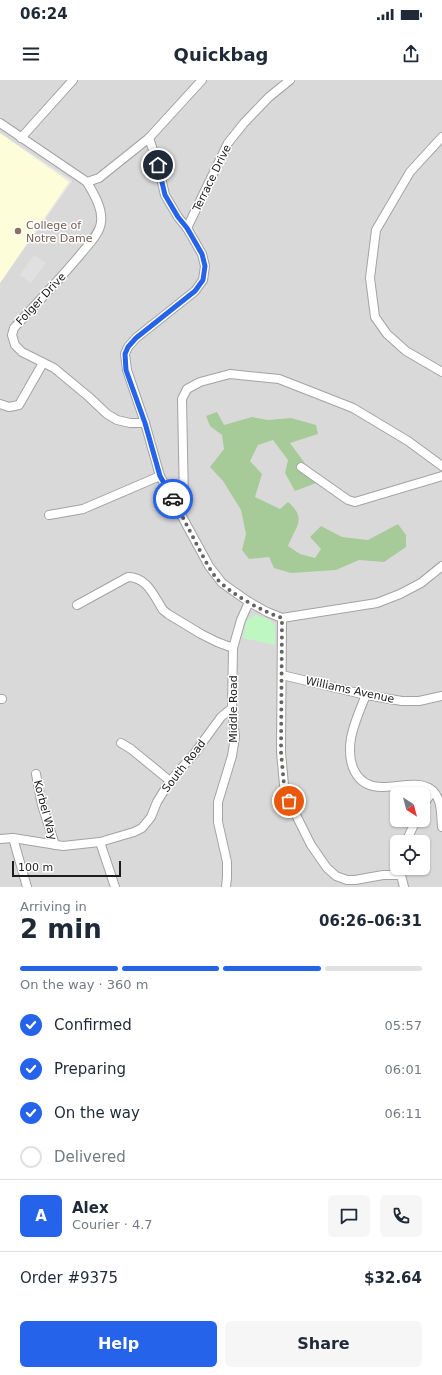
<!DOCTYPE html>
<meta charset="utf-8">
<style>
body{margin:0;font-family:"DejaVu Sans",sans-serif;background:#f6f6f7;color:#1f2937;height:100vh;display:flex;flex-direction:column;font-size:15px;white-space:nowrap}
*{box-sizing:border-box;margin:0}
p{font-size:13px;color:#747a83}
.icon{flex:none;width:22px;height:22px;fill:none;stroke:currentColor;stroke-width:2;stroke-linecap:round;stroke-linejoin:round}
.map{position:relative;height:807px;overflow:hidden}
.side{display:flex;flex-direction:column;background:#fff;flex:1}
.side>*{flex:none}
.needle{width:26px;rotate:144deg}
.buttons{position:absolute;left:390px;top:707px;display:grid;gap:8px}
.buttons a{display:grid;place-items:center;width:40px;height:40px;border-radius:6px;background:#fff;box-shadow:0 1px 3px #0004;font-size:20px}
.scale{position:absolute;left:12px;bottom:10px;width:109px;box-sizing:border-box;padding-left:4px;border:2px solid #1c1c1c;border-top:0;font-size:11px;line-height:14px;white-space:nowrap;color:#1c1c1c;-webkit-text-stroke:3px #fff;paint-order:stroke}
.pin{position:absolute;display:grid;place-items:center;width:34px;height:34px;color:#fff;margin:-17px;border:2px solid #fff;border-radius:50%;box-shadow:0 1px 4px #0007}
.courier{position:absolute;display:grid;place-items:center;width:40px;height:40px;margin:-20px;border:3px solid #2563eb;border-radius:50%;background:#fff;color:#222;box-shadow:0 1px 5px #0007}
.head em{font-style:normal;font-weight:700}
.head div{display:flex;flex-direction:column-reverse}
.head{display:flex;align-items:center;justify-content:space-between;height:68px;padding:0 20px}
h1{font-size:26px;font-weight:700;line-height:30px}
.bar{display:grid;grid-template-columns:repeat(4,1fr);gap:6px 4px;align-content:center;height:48px;padding:0 20px}
.bar i{height:5px;border-radius:3px;background:#e0e1e3}
.bar .on{background:#2563eb}
.bar p{grid-column:span 4}
.line{display:flex;align-items:center;gap:10px;padding:0 20px;border-top:1px solid #e0e1e3}
.line div{flex:1}
.round{display:grid;place-items:center;flex:none;width:42px;height:42px;border-radius:6px;background:#f6f6f7}
ol{padding:0 20px;list-style:none}
li{display:flex;align-items:center;gap:12px;height:44px}
li p{margin-inline-start:auto}
li .icon{padding:4px;border-radius:50%;background:#2563eb;color:#fff;stroke-width:4}
li:last-child{color:#747a83}
li i{width:22px;height:22px;border:2px solid #e0e1e3;border-radius:50%}
.button{display:flex;gap:8px;margin-top:auto;padding:8px 20px}
.button a{flex:1;height:46px;border-radius:6px;background:#2563eb;color:#fff;font-size:16px;font-weight:700;line-height:46px;text-align:center}
.button a+a{background:#f6f6f7;color:#1f2937}
.status{display:flex;justify-content:space-between;align-items:center;height:28px;padding:0 20px;background:#fff;direction:ltr}
.status svg{height:11px;fill:currentColor}
header{display:flex;justify-content:space-between;align-items:center;height:52px;padding:0 20px;background:#fff;font-size:18px;font-weight:700}
.map>svg:first-child{display:block}
.residential{fill:#dad9d9;fill-rule:evenodd}
.education{fill:#fefdda}
.forest{fill:#a7cb98}
.park{fill:#bff7c3}
.parking{fill:#e0e0e0}
.lines{fill:none;stroke-linecap:round;stroke-linejoin:round}
.street-casing{stroke:#a3a3a3;stroke-width:10}
.street{stroke:#fff;stroke-width:8}
.done{stroke:#656461;stroke-width:4;stroke-dasharray:0 7.2}
.route{stroke:#2563eb;stroke-width:5}
.education-dot{fill:#8d6e63;stroke:#fff;stroke-width:1.5}
.labels{text-anchor:middle;dominant-baseline:central;stroke-width:3;stroke-linejoin:round;paint-order:stroke}
.street-label{font-size:11px;fill:#1c1c1c;stroke:#fff}
.education-label{font-size:11px;fill:#785e54;stroke:#fff;text-anchor:start}
</style>
<div class="status"><b>06:24</b><svg viewBox="0 0 49 12"><path d="M0 12V9h3v3zM5 12V6h3v6zM10 12V3h3v9zM15 12V0h3v12zM26 1h20v11H26zM47 4h2v5h-2z"/></svg></div>
<header><svg class="icon" aria-label="menu" viewBox="0 0 24 24"><path d="M4 6h16M4 12h16M4 18h16"/></svg>Quickbag<svg class="icon" aria-label="share" viewBox="0 0 24 24"><path d="M12 15V3M7 8l5-5 5 5M5 13v7h14v-7"/></svg></header>
<div class="map">
<svg width="442" height="807" viewBox="0 0 442 807">
<rect width="100%" height="100%" fill="#ede9e2"/>
<path class="residential" d="M0 0H442V807H0V203L72 101 0 53ZM397 714H423V740H397ZM397 762H423V788H397Z"/>
<polygon class="education" points="0,53 69,102 0,203"/>
<path class="forest" d="M217 332 224 345 252 337 268 340 291 338 316 345 318 354 290 363 306 385 316 393V403L295 411 285 393 288 380 273 360 258 365 250 381 262 394 255 417 280 429 288 422C308 439 295 447 288 466L300 474 315 478 321 469 310 457 321 446 342 457 368 460 398 444 406 455V467L384 482 359 480 336 490 291 493 274 488 269 477 249 479 242 470 246 454 241 430 223 401 210 387 224 369 222 355 210 346 206 336Z"/>
<polygon class="park" points="256,535 270,540 275,546 275,565 243,558 247,540"/>
<polygon class="parking" points="34,175 46,183 31,203 20,195"/>
<g class="lines">
<g class="street-casing">
<g id="street">
<polyline points="0,43 87,102 99,98 149,58 202,0"/>
<polyline points="442,57 410,92 376,150 370,198 375,237 387,254 406,271 442,292"/>
<polyline points="21,58 73,0"/>
<polyline points="149,58 158,85 165,115 178,137 187,148 202,174 205,186 203,200 195,211 136,258 128,267 125,274 127,290 145,343 160,396 209,486 222,503 249,522 267,532 282,538 377,523 400,514 421,503 442,486"/>
<path d="M87 102C93 113 103 128 101 142 100 154 87 166 80 175 59 200 36 224 14 248L12 255 15 265 22 272 54 288 89 317 107 334 117 340 130 343H145"/>
<polyline points="187,148 228,63 244,43 269,17 290,0"/>
<polyline points="0,324 9,327 19,325 43,283"/>
<polyline points="301,387 348,420 355,422 442,396"/>
<polyline points="181,434 184,422 182,319 187,309 200,302 230,294 279,299 353,328 408,361 442,386"/>
<polyline points="49,435 83,429 160,396"/>
<path d="M77 525 128 497C147 497 154 516 163 530L168 534 201 554 217 562 233 568"/>
<polyline points="282,538 281,672 284,705 289,721 311,765 327,788 336,796 347,800 355,800 383,795 401,795 404,807"/>
<polyline points="282,595 366,615 402,621 419,621 442,616"/>
<path d="M366 615C360 629 354 643 351 658 347 683 355 708 384 707 398 707 420 700 432 710 442 719 441 734 442 747"/>
<polyline points="0,619 2,619"/>
<polyline points="121,663 131,669 170,701"/>
<polyline points="36,694 42,725 55,765"/>
<polyline points="423,725 433,711"/>
<polyline points="13,758 27,807"/>
<polyline points="0,759 13,758 63,766 100,762 134,752 142,748 151,737 157,722 170,701 194,674 221,637 232,628"/>
<polyline points="100,762 115,807"/>
<polyline points="406,762 416,740"/>
<polyline points="226,807 227,797 227,782 218,742 218,722 232,676 235,657 232,628 233,568 241,540 249,522"/>
</g>
</g>
<use href="#street" class="street"/>
</g>
<g class="lines">
<path class="done" d="M173 419C181 434 189 449 197 465 203 476 209 489 217 499 232 515 262 531 282 538L281 672 284 705 289 721"/>
<polyline class="route" points="158,85 165,115 178,137 187,148 202,174 205,186 203,200 195,211 136,258 128,267 125,274 126,290 145,343 160,396 173,419"/>
</g>
<circle class="education-dot" cx="18" cy="151" r="4"/>
<g class="labels">
<g class="street-label">
<text transform="translate(212 98) rotate(-64)">Terrace Drive</text>
<text transform="translate(41 219) rotate(-47)">Folger Drive</text>
<text transform="translate(350 610) rotate(12)">Williams Avenue</text>
<text transform="translate(233 629) rotate(-90)">Middle Road</text>
<text transform="translate(184 686) rotate(-52)">South Road</text>
<text transform="translate(45 730) rotate(75)">Korbel Way</text>
</g>
<g class="education-label">
<text x="26" y="145">College of<tspan x="26" dy="13">Notre Dame</tspan></text>
</g>
</g>
</svg>
<div class="buttons">
<a><svg class="needle" viewBox="-14 -14 28 28"><path d="M0-13l5 13h-10z" fill="#e53935"/><path d="M0 13l5-13h-10z" fill="#747a83"/></svg></a>
<a><svg class="icon" aria-label="locate" viewBox="0 0 24 24"><circle cx="12" cy="12" r="6"/><path d="M12 2v4M12 18v4M2 12h4M18 12h4"/></svg></a>
</div>
<div class="scale">100 m</div>
<div class="pin" style="left:289px;top:721px;background:#ea580c"><svg class="icon" aria-label="bag" viewBox="0 0 24 24"><path d="M5 8h14l-1 12H6zM9 8a3 3 0 0 1 6 0"/></svg></div>
<div class="pin" style="left:158px;top:85px;background:#1f2937"><svg class="icon" aria-label="home" viewBox="0 0 24 24"><path d="M3 11l9-7 9 7M6 9v11h12V9"/></svg></div>
<div class="courier" style="left:173px;top:419px"><svg class="icon" aria-label="car" viewBox="0 0 24 24"><path d="M5 17H2v-5l4-1 3-4h7l3 4 3 1v5h-3M9 17h6M6 11h13"/><circle cx="7" cy="17" r="2"/><circle cx="17" cy="17" r="2"/></svg></div>
</div>
<section class="side">
<div class="head"><div><h1>2 min</h1><p>Arriving in</p></div><em>06:26–06:31</em></div>
<div class="bar"><i class="on"></i><i class="on"></i><i class="on"></i><i></i><p>On the way · 360 m</p></div>
<ol>
<li><svg class="icon" aria-label="check" viewBox="0 0 24 24"><path d="M5 12l5 5 9-10"/></svg>Confirmed<p>05:57</p></li>
<li><svg class="icon" aria-label="check" viewBox="0 0 24 24"><path d="M5 12l5 5 9-10"/></svg>Preparing<p>06:01</p></li>
<li><svg class="icon" aria-label="check" viewBox="0 0 24 24"><path d="M5 12l5 5 9-10"/></svg>On the way<p>06:11</p></li>
<li><i></i>Delivered</li>
</ol>
<div class="line" style="height:72px"><b class="round" style="background:#2563eb;color:#fff">A</b><div><b>Alex</b><p>Courier · 4.7</p></div><a class="round"><svg class="icon" aria-label="chat" viewBox="0 0 24 24"><path d="M4 5h16v11H9l-5 4z"/></svg></a><a class="round"><svg class="icon" aria-label="phone" viewBox="0 0 24 24"><path d="M5 4h4l2 5-3 2q2 4 5 5l2-3 5 2v4C11 20 4 13 5 4z"/></svg></a></div>
<div class="line" style="height:52px"><div>Order #9375</div><b>$32.64</b></div>
<div class="button"><a>Help</a><a>Share</a></div>
</section>
